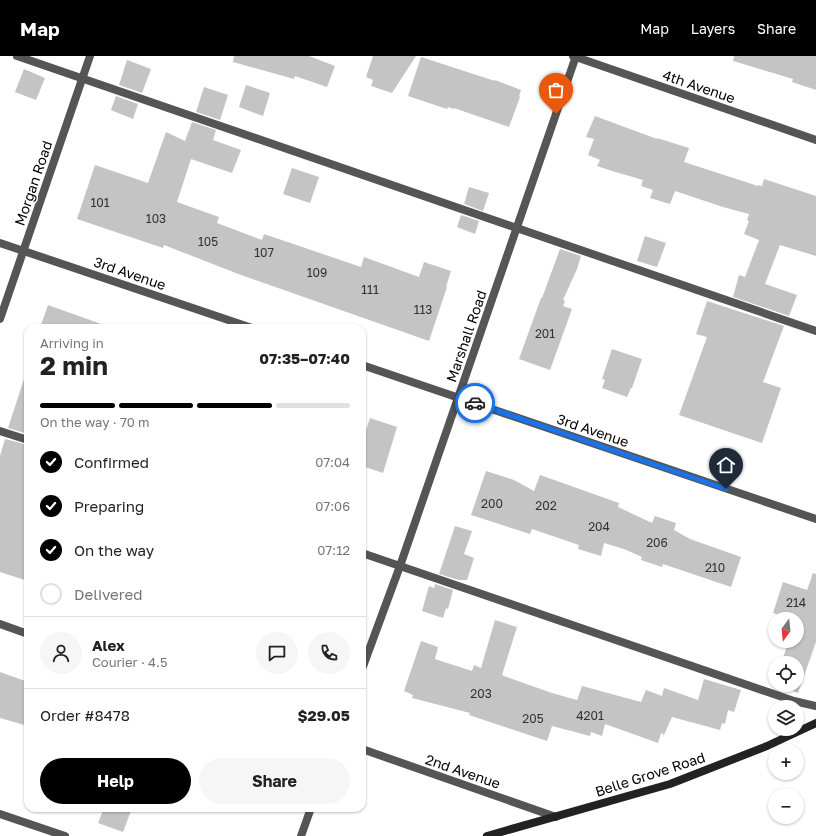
<!DOCTYPE html>
<meta charset="utf-8">
<style>
body{margin:0;font-family:"Golos Text",sans-serif;background:#f6f6f6;color:#222;height:100vh;display:flex;flex-direction:column;font-size:15px;white-space:nowrap}
*{box-sizing:border-box;margin:0}
p{font-size:13px;color:#767676}
.icon{flex:none;width:22px;height:22px;fill:none;stroke:currentColor;stroke-width:2;stroke-linecap:round;stroke-linejoin:round}
.map{position:relative;flex:1;overflow:hidden}
.details{position:absolute;left:24px;top:268px;width:342px;height:488px;display:flex;flex-direction:column;background:#fff;border-radius:12px;box-shadow:0 1px 3px #0004}
.details>*{flex:none}
.needle{width:26px;rotate:195deg}
.fabs{position:absolute;left:768px;top:556px;display:grid;gap:8px}
.fabs a{display:grid;place-items:center;width:36px;height:36px;border-radius:50%;background:#fff;box-shadow:0 1px 3px #0004;font-size:20px}
.pin{position:absolute;display:grid;place-items:center;width:34px;height:34px;color:#fff;margin:-41px -17px;border-radius:50% 50% 50% 0;rotate:-45deg;box-shadow:0 0 4px #0007}
.pin .icon{rotate:45deg}
.courier{position:absolute;display:grid;place-items:center;width:40px;height:40px;margin:-20px;border:3px solid #1a73e8;border-radius:50%;background:#fff;color:#222;box-shadow:0 1px 5px #0007}
.head em{font-style:normal;font-weight:700}
.head div{display:flex;flex-direction:column-reverse}
.head{display:flex;align-items:center;justify-content:space-between;height:68px;padding:0 16px}
h1{font-size:26px;font-weight:700;line-height:30px}
.bar{display:grid;grid-template-columns:repeat(4,1fr);gap:6px 4px;align-content:center;height:48px;padding:0 16px}
.bar i{height:5px;border-radius:3px;background:#e0e0e0}
.bar .selected{background:#000}
.bar p{grid-column:span 4}
.line{display:flex;align-items:center;gap:10px;padding:0 16px;border-top:1px solid #e0e0e0}
.line div{flex:1}
.round{display:grid;place-items:center;flex:none;width:42px;height:42px;border-radius:21px;background:#f6f6f6}
ol{padding:0 16px;list-style:none}
li{display:flex;align-items:center;gap:12px;height:44px}
li p{margin-inline-start:auto}
li .icon{padding:4px;border-radius:50%;background:#000;color:#fff;stroke-width:4}
li:last-child{color:#767676}
li i{width:22px;height:22px;border:2px solid #e0e0e0;border-radius:50%}
.action{display:flex;gap:8px;margin-top:auto;padding:8px 16px}
.action a{flex:1;height:46px;border-radius:24px;background:#000;color:#fff;font-size:16px;font-weight:700;line-height:46px;text-align:center}
.action a+a{background:#f6f6f6;color:#222}
header{display:flex;align-items:center;gap:24px;box-sizing:border-box;height:56px;padding:0 20px;background:#000;color:#fff}
header strong{font-size:19px}
nav{display:flex;gap:22px;margin-inline-start:auto;font-size:14px}
.map>svg:first-child{display:block}
.building{fill:#c4c4c4}
.lines{fill:none;stroke-linecap:round;stroke-linejoin:round}
.service{stroke:#555;stroke-width:8}
.minor{stroke:#555;stroke-width:8}
.tertiary{stroke:#555;stroke-width:8}
.secondary{stroke:#222;stroke-width:8}
.done{stroke:#595959;stroke-width:4;stroke-dasharray:0 7.2}
.route{stroke:#1a73e8;stroke-width:5}
.labels{text-anchor:middle;dominant-baseline:central;stroke-width:3;stroke-linejoin:round;paint-order:stroke}
.number-label{font-size:12px;fill:#313131}
.street-label{font-size:14px;fill:#000;stroke:#fff}
</style>
<header>
<strong>Map</strong>
<nav><a>Map</a><a>Layers</a><a>Share</a></nav>
</header>
<div class="map">
<svg width="816" height="780" viewBox="0 0 816 780">
<rect width="100%" height="100%" fill="#fff"/>
<g class="building">
<polygon points="234,0 309,0 335,10 327,31 295,20 294,23 233,6"/>
<polygon points="373,0 416,0 392,37 371,30 373,24 366,21"/>
<polygon points="734,0 816,0 816,34 792,26 793,23 733,5"/>
<polygon points="421,1 495,25 495,24 521,34 519,40 520,41 509,71 454,52 454,53 448,51 447,53 408,40"/>
<polygon points="127,4 151,13 142,37 119,29"/>
<polygon points="24,13 45,22 36,44 15,36"/>
<polygon points="246,29 270,37 263,60 239,51"/>
<polygon points="204,31 228,39 220,64 196,56"/>
<polygon points="116,40 138,48 133,63 111,54"/>
<polygon points="595,60 657,83 657,82 689,92 684,106 758,130 758,129 762,130 764,123 816,140 816,200 780,189 765,228 797,239 789,260 733,241 739,219 745,221 759,184 744,178 749,165 747,164 749,158 723,151 675,135 670,148 650,142 653,134 641,130 643,124 612,115 597,110 600,104 588,99 594,83 586,81"/>
<polygon points="192,66 216,74 213,84 241,94 232,117 191,103 177,146 219,161 217,167 262,184 264,178 361,211 364,201 419,221 424,206 451,215 446,231 447,231 429,285 241,219 164,189 163,192 77,163 95,109 148,127 166,76 185,85"/>
<polygon points="292,112 319,121 310,147 283,138"/>
<polygon points="469,131 489,137 483,155 464,148"/>
<polygon points="461,159 479,165 475,178 457,171"/>
<polygon points="645,180 666,187 657,211 637,205"/>
<polygon points="560,193 581,200 577,213 563,244 565,245 563,250 572,253 550,314 519,303 541,242 542,242"/>
<polygon points="707,245 784,270 763,326 781,332 762,387 679,359 707,281 696,278"/>
<polygon points="48,249 104,269 103,272 40,272"/>
<polygon points="612,293 642,303 632,332 631,332 627,341 602,332 605,324 602,323"/>
<polygon points="24,323 28,324 28,378 8,372"/>
<polygon points="370,362 397,371 383,417 362,410 362,386"/>
<polygon points="5,383 28,389 28,525 0,516 0,400"/>
<polygon points="486,415 514,424 534,435 540,419 619,447 618,451 652,467 655,460 676,467 674,474 690,483 741,501 731,531 663,508 662,511 641,504 642,501 624,493 604,487 601,500 578,493 579,489 532,473 530,478 471,459"/>
<polygon points="455,470 472,475 464,498 474,502 467,524 459,524 439,518"/>
<polygon points="813,517 816,518 816,586 798,637 777,629 797,629 797,607 781,607 789,585 797,585 797,563 791,563 773,557 783,526 807,534"/>
<polygon points="435,528 453,534 448,553 446,552 443,562 422,555 429,530 434,532"/>
<polygon points="495,564 517,571 502,619 504,620 552,637 577,644 582,630 641,646 646,634 662,640 664,632 698,644 704,623 741,634 734,656 728,654 725,668 722,667 720,674 672,661 664,679 661,677 658,687 605,668 602,680 591,676 590,680 552,670 547,685 469,659 470,657 412,642 413,639 404,635 421,585 438,591 435,603 472,615 474,609 481,612"/>
<polygon points="0,616 28,626 28,670 0,662"/>
<polygon points="104,752 132,752 123,776 98,767"/>
</g>
<g class="lines">
<g class="service">
<polyline points="17,0 816,275"/>
<polyline points="0,375 28,384"/>
<polyline points="362,497 794,645 816,650"/>
<polyline points="0,758 65,780"/>
</g>
<g class="minor">
<polyline points="573,0 816,84"/>
<polyline points="0,187 252,272"/>
<polyline points="362,309 816,463"/>
<polyline points="0,568 28,578"/>
<polyline points="362,613 400,510 576,0"/>
<polyline points="362,693 556,761"/>
<polyline points="301,780 311,752"/>
</g>
<polyline class="tertiary" points="0,263 90,0"/>
<polyline class="secondary" points="487,780 670,728 767,690 816,667"/>
</g>
<g class="lines">
<polyline class="done" points="475,347 458,342 556,58"/>
<polyline class="route" points="475,347 726,433"/>
</g>
<g class="labels">
<g class="number-label">
<text x="100" y="146">101</text>
<text x="156" y="162">103</text>
<text x="208" y="185">105</text>
<text x="264" y="196">107</text>
<text x="317" y="216">109</text>
<text x="370" y="233">111</text>
<text x="423" y="253">113</text>
<text x="545" y="277">201</text>
<text x="492" y="447">200</text>
<text x="546" y="449">202</text>
<text x="599" y="470">204</text>
<text x="657" y="486">206</text>
<text x="715" y="511">210</text>
<text x="796" y="546">214</text>
<text x="481" y="637">203</text>
<text x="590" y="659">4201</text>
<text x="533" y="662">205</text>
</g>
<g class="street-label">
<text transform="translate(699 30) rotate(19)">4th Avenue</text>
<text transform="translate(33 127) rotate(-71)">Morgan Road</text>
<text transform="translate(130 217) rotate(19)">3rd Avenue</text>
<text transform="translate(466 280) rotate(-71)">Marshall Road</text>
<text transform="translate(593 374) rotate(19)">3rd Avenue</text>
<text transform="translate(463 715) rotate(19)">2nd Avenue</text>
<text transform="translate(650 718) rotate(-18)">Belle Grove Road</text>
</g>
</g>
</svg>
<div class="fabs">
<a><svg class="needle" viewBox="-14 -14 28 28"><path d="M0-13l5 13h-10z" fill="#e53935"/><path d="M0 13l5-13h-10z" fill="#767676"/></svg></a>
<a><svg class="icon" aria-label="locate" viewBox="0 0 24 24"><circle cx="12" cy="12" r="6"/><path d="M12 2v4M12 18v4M2 12h4M18 12h4"/></svg></a>
<a><svg class="icon" aria-label="layers" viewBox="0 0 24 24"><path d="M12 4l9 5-9 5-9-5zM3 14l9 5 9-5"/></svg></a>
<a>+</a>
<a>−</a>
</div>
<div class="pin" style="left:556px;top:58px;background:#ea580c"><svg class="icon" aria-label="bag" viewBox="0 0 24 24"><path d="M5 8h14l-1 12H6zM9 8a3 3 0 0 1 6 0"/></svg></div>
<div class="pin" style="left:726px;top:433px;background:#1f2937"><svg class="icon" aria-label="home" viewBox="0 0 24 24"><path d="M3 11l9-7 9 7M6 9v11h12V9"/></svg></div>
<div class="courier" style="left:475px;top:347px"><svg class="icon" aria-label="car" viewBox="0 0 24 24"><path d="M5 17H2v-5l4-1 3-4h7l3 4 3 1v5h-3M9 17h6M6 11h13"/><circle cx="7" cy="17" r="2"/><circle cx="17" cy="17" r="2"/></svg></div>
<section class="details">
<div class="head"><div><h1>2 min</h1><p>Arriving in</p></div><em>07:35–07:40</em></div>
<div class="bar"><i class="selected"></i><i class="selected"></i><i class="selected"></i><i></i><p>On the way · 70 m</p></div>
<ol>
<li><svg class="icon" aria-label="check" viewBox="0 0 24 24"><path d="M5 12l5 5 9-10"/></svg>Confirmed<p>07:04</p></li>
<li><svg class="icon" aria-label="check" viewBox="0 0 24 24"><path d="M5 12l5 5 9-10"/></svg>Preparing<p>07:06</p></li>
<li><svg class="icon" aria-label="check" viewBox="0 0 24 24"><path d="M5 12l5 5 9-10"/></svg>On the way<p>07:12</p></li>
<li><i></i>Delivered</li>
</ol>
<div class="line" style="height:72px"><a class="round"><svg class="icon" aria-label="person" viewBox="0 0 24 24"><circle cx="12" cy="8" r="4"/><path d="M4 21q1-7 8-7t8 7"/></svg></a><div><b>Alex</b><p>Courier · 4.5</p></div><a class="round"><svg class="icon" aria-label="chat" viewBox="0 0 24 24"><path d="M4 5h16v11H9l-5 4z"/></svg></a><a class="round"><svg class="icon" aria-label="phone" viewBox="0 0 24 24"><path d="M5 4h4l2 5-3 2q2 4 5 5l2-3 5 2v4C11 20 4 13 5 4z"/></svg></a></div>
<div class="line" style="height:52px"><div>Order #8478</div><b>$29.05</b></div>
<div class="action"><a>Help</a><a>Share</a></div>
</section>
</div>
